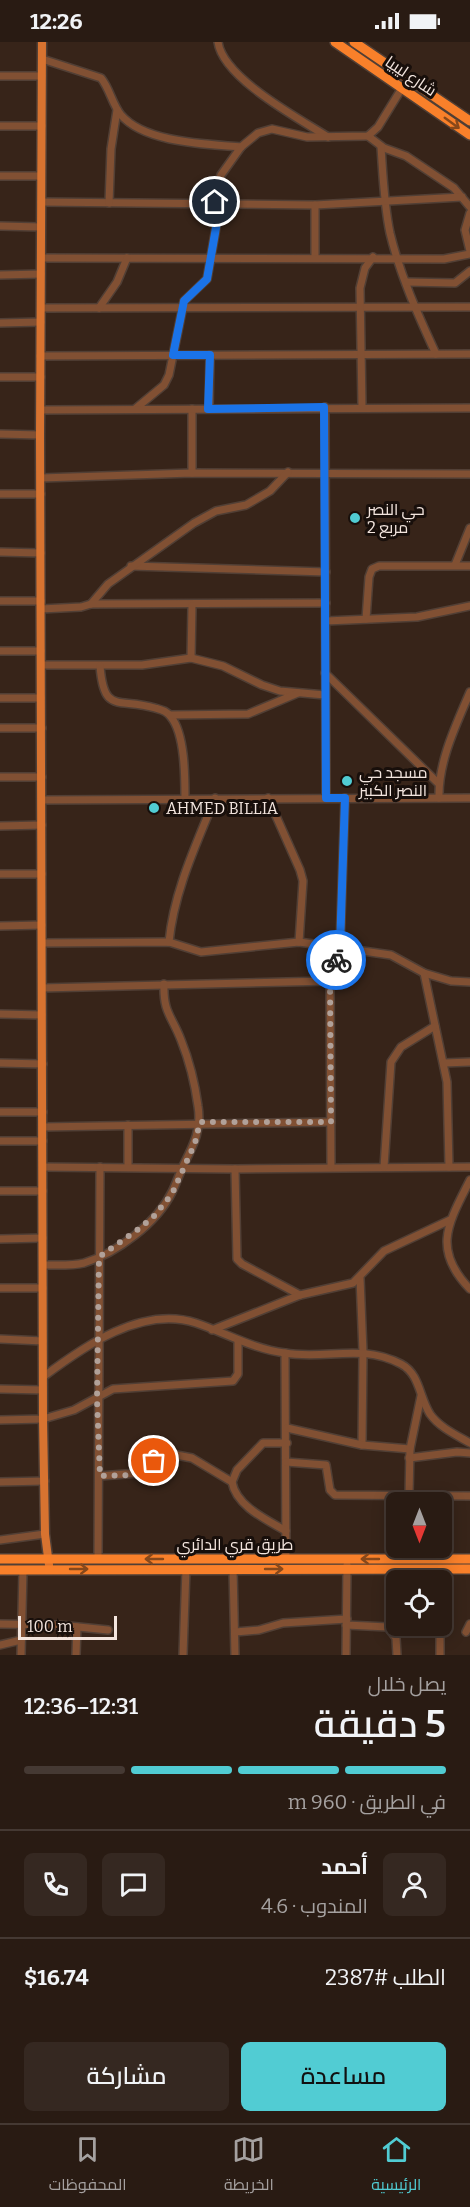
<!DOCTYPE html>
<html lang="ar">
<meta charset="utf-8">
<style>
body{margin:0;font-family:Bitter,Cairo,serif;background:#352821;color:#f1f3f6;direction:rtl;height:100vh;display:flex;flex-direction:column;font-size:22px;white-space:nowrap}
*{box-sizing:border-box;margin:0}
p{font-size:20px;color:#a5a1a0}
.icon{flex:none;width:33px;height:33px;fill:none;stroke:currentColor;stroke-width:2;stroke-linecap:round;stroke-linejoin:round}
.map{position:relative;height:1613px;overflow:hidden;direction:ltr}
.panel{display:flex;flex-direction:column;background:#291b13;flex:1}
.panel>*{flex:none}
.needle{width:39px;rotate:180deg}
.tools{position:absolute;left:386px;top:1450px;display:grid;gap:12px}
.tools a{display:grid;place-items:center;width:66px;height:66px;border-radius:9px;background:#291b13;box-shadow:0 3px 15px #0003,0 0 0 2px #453933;font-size:30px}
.scale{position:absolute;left:18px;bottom:15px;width:99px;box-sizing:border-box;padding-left:6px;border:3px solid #f3e5de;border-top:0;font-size:16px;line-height:21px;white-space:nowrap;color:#f3e5de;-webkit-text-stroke:4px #180f0b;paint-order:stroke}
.pin{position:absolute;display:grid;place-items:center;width:51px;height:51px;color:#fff;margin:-26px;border:3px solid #fff;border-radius:50%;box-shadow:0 2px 6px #0007}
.courier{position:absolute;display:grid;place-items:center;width:60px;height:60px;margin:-30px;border:4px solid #1a73e8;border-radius:50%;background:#fff;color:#222;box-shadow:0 2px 8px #0007}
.head em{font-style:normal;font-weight:600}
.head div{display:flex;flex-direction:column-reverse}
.head{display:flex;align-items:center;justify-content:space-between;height:102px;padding:0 24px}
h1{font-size:39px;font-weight:600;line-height:45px}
.bar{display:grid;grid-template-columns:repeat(4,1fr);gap:9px 6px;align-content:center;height:72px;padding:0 24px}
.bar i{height:8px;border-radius:4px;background:#453933}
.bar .active{background:#51ccd3}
.bar p{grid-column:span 4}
.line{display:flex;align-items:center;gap:15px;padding:0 24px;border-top:2px solid #453933}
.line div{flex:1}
.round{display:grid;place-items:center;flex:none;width:63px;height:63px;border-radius:9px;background:#352821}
.cta{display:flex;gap:12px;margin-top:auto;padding:12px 24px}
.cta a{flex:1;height:69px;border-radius:9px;background:#51ccd3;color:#111;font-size:24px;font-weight:600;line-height:69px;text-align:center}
.cta a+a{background:#352821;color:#f1f3f6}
.status{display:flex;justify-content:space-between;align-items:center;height:42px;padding:0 30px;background:#291b13;direction:ltr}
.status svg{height:16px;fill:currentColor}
.tab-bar{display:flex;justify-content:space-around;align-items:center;height:84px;border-top:2px solid #453933;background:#291b13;font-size:16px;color:#a5a1a0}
.tab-bar a{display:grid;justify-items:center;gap:3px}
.tab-bar .active{color:#51ccd3}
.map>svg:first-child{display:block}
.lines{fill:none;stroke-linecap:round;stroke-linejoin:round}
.minor-casing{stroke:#513f35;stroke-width:10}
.major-casing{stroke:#513f35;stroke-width:11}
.highway-casing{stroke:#513f35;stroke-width:12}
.minor{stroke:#815033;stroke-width:7}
.major{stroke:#d77330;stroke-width:8}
.highway{stroke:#f9802a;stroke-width:9}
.oneway{stroke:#88481a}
.done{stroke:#b1a199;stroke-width:6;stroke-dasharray:0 10.8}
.route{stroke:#1a73e8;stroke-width:8}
.poi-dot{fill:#51ccd3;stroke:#180f0b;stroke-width:2}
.labels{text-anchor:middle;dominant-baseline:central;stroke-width:6;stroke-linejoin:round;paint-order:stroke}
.street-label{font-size:16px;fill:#f3e5de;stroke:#180f0b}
.poi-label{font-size:16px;fill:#f3e5de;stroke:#180f0b;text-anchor:start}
</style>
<div class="status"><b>12:26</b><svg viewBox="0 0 49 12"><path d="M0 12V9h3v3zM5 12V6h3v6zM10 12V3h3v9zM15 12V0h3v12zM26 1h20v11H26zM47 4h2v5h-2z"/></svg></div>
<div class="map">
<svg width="470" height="1613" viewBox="0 0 470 1613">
<rect width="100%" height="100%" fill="#372419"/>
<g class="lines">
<g class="minor-casing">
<g id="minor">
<path d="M218 0C223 36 298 76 328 95"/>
<path d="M42 17 101 36C110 47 112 62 121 73 145 101 207 102 241 105"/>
<polyline points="0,34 42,34"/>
<polyline points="0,84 42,84"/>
<polyline points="368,94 384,106 406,114 454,146 470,165"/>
<path d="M381 105C383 134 384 163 390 191 400 233 418 273 436 312"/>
<polyline points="0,134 41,134"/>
<polyline points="41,160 315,163 462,155"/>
<polyline points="109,161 111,107 117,68"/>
<polyline points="315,163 315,215"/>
<polyline points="470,171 465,188 470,209"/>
<polyline points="0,184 41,185"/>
<polyline points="41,216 444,217 470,212"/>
<polyline points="0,233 41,232"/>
<polyline points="406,240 455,241 470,229"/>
<polyline points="41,266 470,265"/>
<polyline points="99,266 117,240 127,216"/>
<polyline points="0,281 41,280"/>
<polyline points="40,314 470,312"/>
<polyline points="0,335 41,335"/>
<polyline points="325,365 326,756"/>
<polyline points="362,365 360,246 365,226 373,215"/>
<polyline points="135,367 164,343 169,333 184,259 207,237 217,180 215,148 221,133 241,105 258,91 272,87 307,95 368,94 378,85 402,46"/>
<polyline points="192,367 192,431"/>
<polyline points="209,367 210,313"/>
<polyline points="41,368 470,366"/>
<polyline points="0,392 40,393"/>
<polyline points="41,436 192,431 470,432"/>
<polyline points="0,452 41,452"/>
<polyline points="0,510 41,511"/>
<polyline points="455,523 470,486"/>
<polyline points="131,524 326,530"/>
<polyline points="0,559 41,559"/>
<polyline points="91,562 108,542 194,481 216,469 246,463 270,449 288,430"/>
<polyline points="41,567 81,565 91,562 326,561"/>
<polyline points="366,577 369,535 372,527 379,524 470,524"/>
<polyline points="326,579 417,575 470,564"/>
<polyline points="0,609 41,609"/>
<polyline points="191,616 192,564"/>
<polyline points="41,623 142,623 191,616 223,624 262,643 280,649 325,653"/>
<path d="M100 624C104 673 118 655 155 666 162 668 167 669 171 675 185 692 185 735 185 757"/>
<polyline points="325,631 438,741"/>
<polyline points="0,656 41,656"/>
<polyline points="171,673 248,672 298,651"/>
<polyline points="0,686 42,686"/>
<polyline points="0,735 42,735"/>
<polyline points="268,756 300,828 303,839 299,900"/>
<path d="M439 756C438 720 456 683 470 650"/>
<polyline points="42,758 470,756"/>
<polyline points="0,784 42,783"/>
<polyline points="0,832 42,832"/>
<polyline points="0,884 42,883"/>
<path d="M169 900C174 849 196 803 215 756"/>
<polyline points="42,901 169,900 201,910 299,900 391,913 424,931 451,939 470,940"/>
<polyline points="424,931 447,1040 449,1125"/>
<polyline points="42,946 330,939"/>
<polyline points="0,972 42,973"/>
<polyline points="0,1021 43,1022"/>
<polyline points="444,1021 470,1020"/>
<polyline points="0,1070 43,1070"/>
<polyline points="128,1083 128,1125"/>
<polyline points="43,1085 331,1080"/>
<polyline points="0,1099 43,1099"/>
<polyline points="43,1125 235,1127 470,1125"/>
<polyline points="331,1125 330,939 340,905 345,756"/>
<polyline points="384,1125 391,1020 401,1005 435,984"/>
<polyline points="235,1127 237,1217 242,1222 300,1253"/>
<path d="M470 1138C449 1180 431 1207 470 1247"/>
<polyline points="0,1149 43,1149"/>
<polyline points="0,1197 43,1196"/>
<path d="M43 1223C56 1223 72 1224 84 1221 117 1211 157 1181 172 1150 176 1142 179 1133 183 1124 193 1104 202 1088 198 1064 195 1042 189 1018 181 998 172 974 163 971 164 942"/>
<polyline points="360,1236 363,1310 362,1403"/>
<polyline points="0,1246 43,1246"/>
<polyline points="212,1288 300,1253 353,1241 384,1209 450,1178"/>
<polyline points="0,1297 43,1299"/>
<polyline points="285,1311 286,1517"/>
<path d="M43 1335C83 1305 142 1263 196 1281 226 1291 253 1307 285 1311 326 1318 361 1301 401 1322 420 1332 419 1355 430 1372 439 1385 456 1393 470 1401"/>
<polyline points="0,1347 43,1348"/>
<polyline points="0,1378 43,1377 74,1368 113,1347 233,1339 238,1332 238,1300"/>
<polyline points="287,1386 362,1403 410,1407"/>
<polyline points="409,1416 457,1410 470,1411"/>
<polyline points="286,1420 326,1423 330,1448 335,1453 470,1454"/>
<polyline points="100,1434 138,1431 158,1416 171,1412 192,1416 232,1440"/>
<polyline points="0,1440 45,1439"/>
<polyline points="409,1453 410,1407 421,1354"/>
<path d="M286 1489C267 1478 236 1464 232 1440L237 1428 263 1401H287"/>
<polyline points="0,1498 45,1492"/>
<polyline points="98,1517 100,1125"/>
<polyline points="233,1527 235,1613"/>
<polyline points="0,1582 59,1583 108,1588"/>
<polyline points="346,1583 388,1585 396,1596 397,1613"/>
<polyline points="440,1584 440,1613"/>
<polyline points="235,1590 259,1588 283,1581 347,1577"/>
<polyline points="466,1590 470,1582"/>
<polyline points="0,1603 21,1598"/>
<polyline points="21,1613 23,1528"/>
<polyline points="76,1613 77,1585"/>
<polyline points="183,1613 186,1527"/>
<polyline points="346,1613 347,1523"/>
</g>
</g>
<g class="major-casing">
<polyline id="major" points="42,0 40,393 43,1377 45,1492 49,1523"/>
</g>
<g class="highway-casing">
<g id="highway">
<polyline points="335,0 470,93"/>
<polyline points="354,0 470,79"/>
<polyline points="0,1517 470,1517"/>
<polyline points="0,1528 470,1527"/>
</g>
</g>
<use href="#minor" class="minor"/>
<use href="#major" class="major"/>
<use href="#highway" class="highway"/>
</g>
<defs><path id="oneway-shaft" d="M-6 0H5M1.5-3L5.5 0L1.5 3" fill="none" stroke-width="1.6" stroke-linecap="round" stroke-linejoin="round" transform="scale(1.5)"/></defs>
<g class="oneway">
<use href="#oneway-shaft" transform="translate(452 81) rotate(36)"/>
<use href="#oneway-shaft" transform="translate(154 1517) rotate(180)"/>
<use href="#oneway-shaft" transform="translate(370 1517) rotate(180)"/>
<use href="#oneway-shaft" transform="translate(79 1527)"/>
<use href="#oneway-shaft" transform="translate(274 1527)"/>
</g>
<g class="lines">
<polyline class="done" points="154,1419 130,1433 100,1434 97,1358 99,1215 140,1186 154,1174 172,1152 195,1101 200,1080 331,1080 330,939 336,918"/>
<polyline class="route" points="215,160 217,180 207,237 184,259 173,313 210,313 208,367 324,365 326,756 345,756 340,905 336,918"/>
</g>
<g class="poi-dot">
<circle cx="355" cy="476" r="6"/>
<circle cx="347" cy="739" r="6"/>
<circle cx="154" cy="766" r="6"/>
</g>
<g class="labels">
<g class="street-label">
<text transform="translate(411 34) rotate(34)">شارع ليبيا</text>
<text x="235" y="1502">طريق قري الدائري</text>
</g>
<g class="poi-label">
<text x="367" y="467">حي النصر<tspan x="367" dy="18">مربع 2</tspan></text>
<text x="359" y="730">مسجد حي<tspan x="359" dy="18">النصر الكبير</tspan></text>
<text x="166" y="766">AHMED BILLIA</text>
</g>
</g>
</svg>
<div class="tools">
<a><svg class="needle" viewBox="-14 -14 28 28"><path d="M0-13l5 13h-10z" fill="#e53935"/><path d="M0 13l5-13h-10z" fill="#a5a1a0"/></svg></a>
<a><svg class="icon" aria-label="locate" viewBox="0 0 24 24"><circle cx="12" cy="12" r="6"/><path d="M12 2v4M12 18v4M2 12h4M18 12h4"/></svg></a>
</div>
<div class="scale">100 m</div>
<div class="pin" style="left:154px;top:1419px;background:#ea580c"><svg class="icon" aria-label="bag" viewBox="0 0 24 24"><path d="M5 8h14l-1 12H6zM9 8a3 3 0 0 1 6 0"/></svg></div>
<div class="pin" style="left:215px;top:160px;background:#1f2937"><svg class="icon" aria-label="home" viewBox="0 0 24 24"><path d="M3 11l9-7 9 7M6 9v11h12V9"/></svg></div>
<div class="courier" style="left:336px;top:918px"><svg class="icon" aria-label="bike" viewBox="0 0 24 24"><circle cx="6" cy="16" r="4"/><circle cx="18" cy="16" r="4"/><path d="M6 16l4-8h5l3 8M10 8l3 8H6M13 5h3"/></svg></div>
</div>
<section class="panel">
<div class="head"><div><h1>5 دقيقة</h1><p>يصل خلال</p></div><em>12:31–12:36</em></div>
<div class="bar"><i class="active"></i><i class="active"></i><i class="active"></i><i></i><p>في الطريق · 960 m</p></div>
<div class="line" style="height:108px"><a class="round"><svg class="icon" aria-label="person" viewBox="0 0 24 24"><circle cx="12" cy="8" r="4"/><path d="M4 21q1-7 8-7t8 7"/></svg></a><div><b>أحمد</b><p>المندوب · 4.6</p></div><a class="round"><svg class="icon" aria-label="chat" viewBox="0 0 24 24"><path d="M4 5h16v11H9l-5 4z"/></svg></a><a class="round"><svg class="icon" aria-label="phone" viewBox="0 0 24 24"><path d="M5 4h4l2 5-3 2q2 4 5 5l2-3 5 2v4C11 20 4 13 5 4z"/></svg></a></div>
<div class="line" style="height:78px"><div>الطلب #2387</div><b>$16.74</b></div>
<div class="cta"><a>مساعدة</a><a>مشاركة</a></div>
</section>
<nav class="tab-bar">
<a class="active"><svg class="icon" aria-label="home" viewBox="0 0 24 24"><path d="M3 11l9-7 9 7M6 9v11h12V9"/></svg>الرئيسية</a>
<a><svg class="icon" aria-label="map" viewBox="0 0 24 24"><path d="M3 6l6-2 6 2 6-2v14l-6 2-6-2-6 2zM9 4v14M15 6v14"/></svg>الخريطة</a>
<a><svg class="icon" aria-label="saved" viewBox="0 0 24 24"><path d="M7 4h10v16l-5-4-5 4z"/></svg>المحفوظات</a>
</nav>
